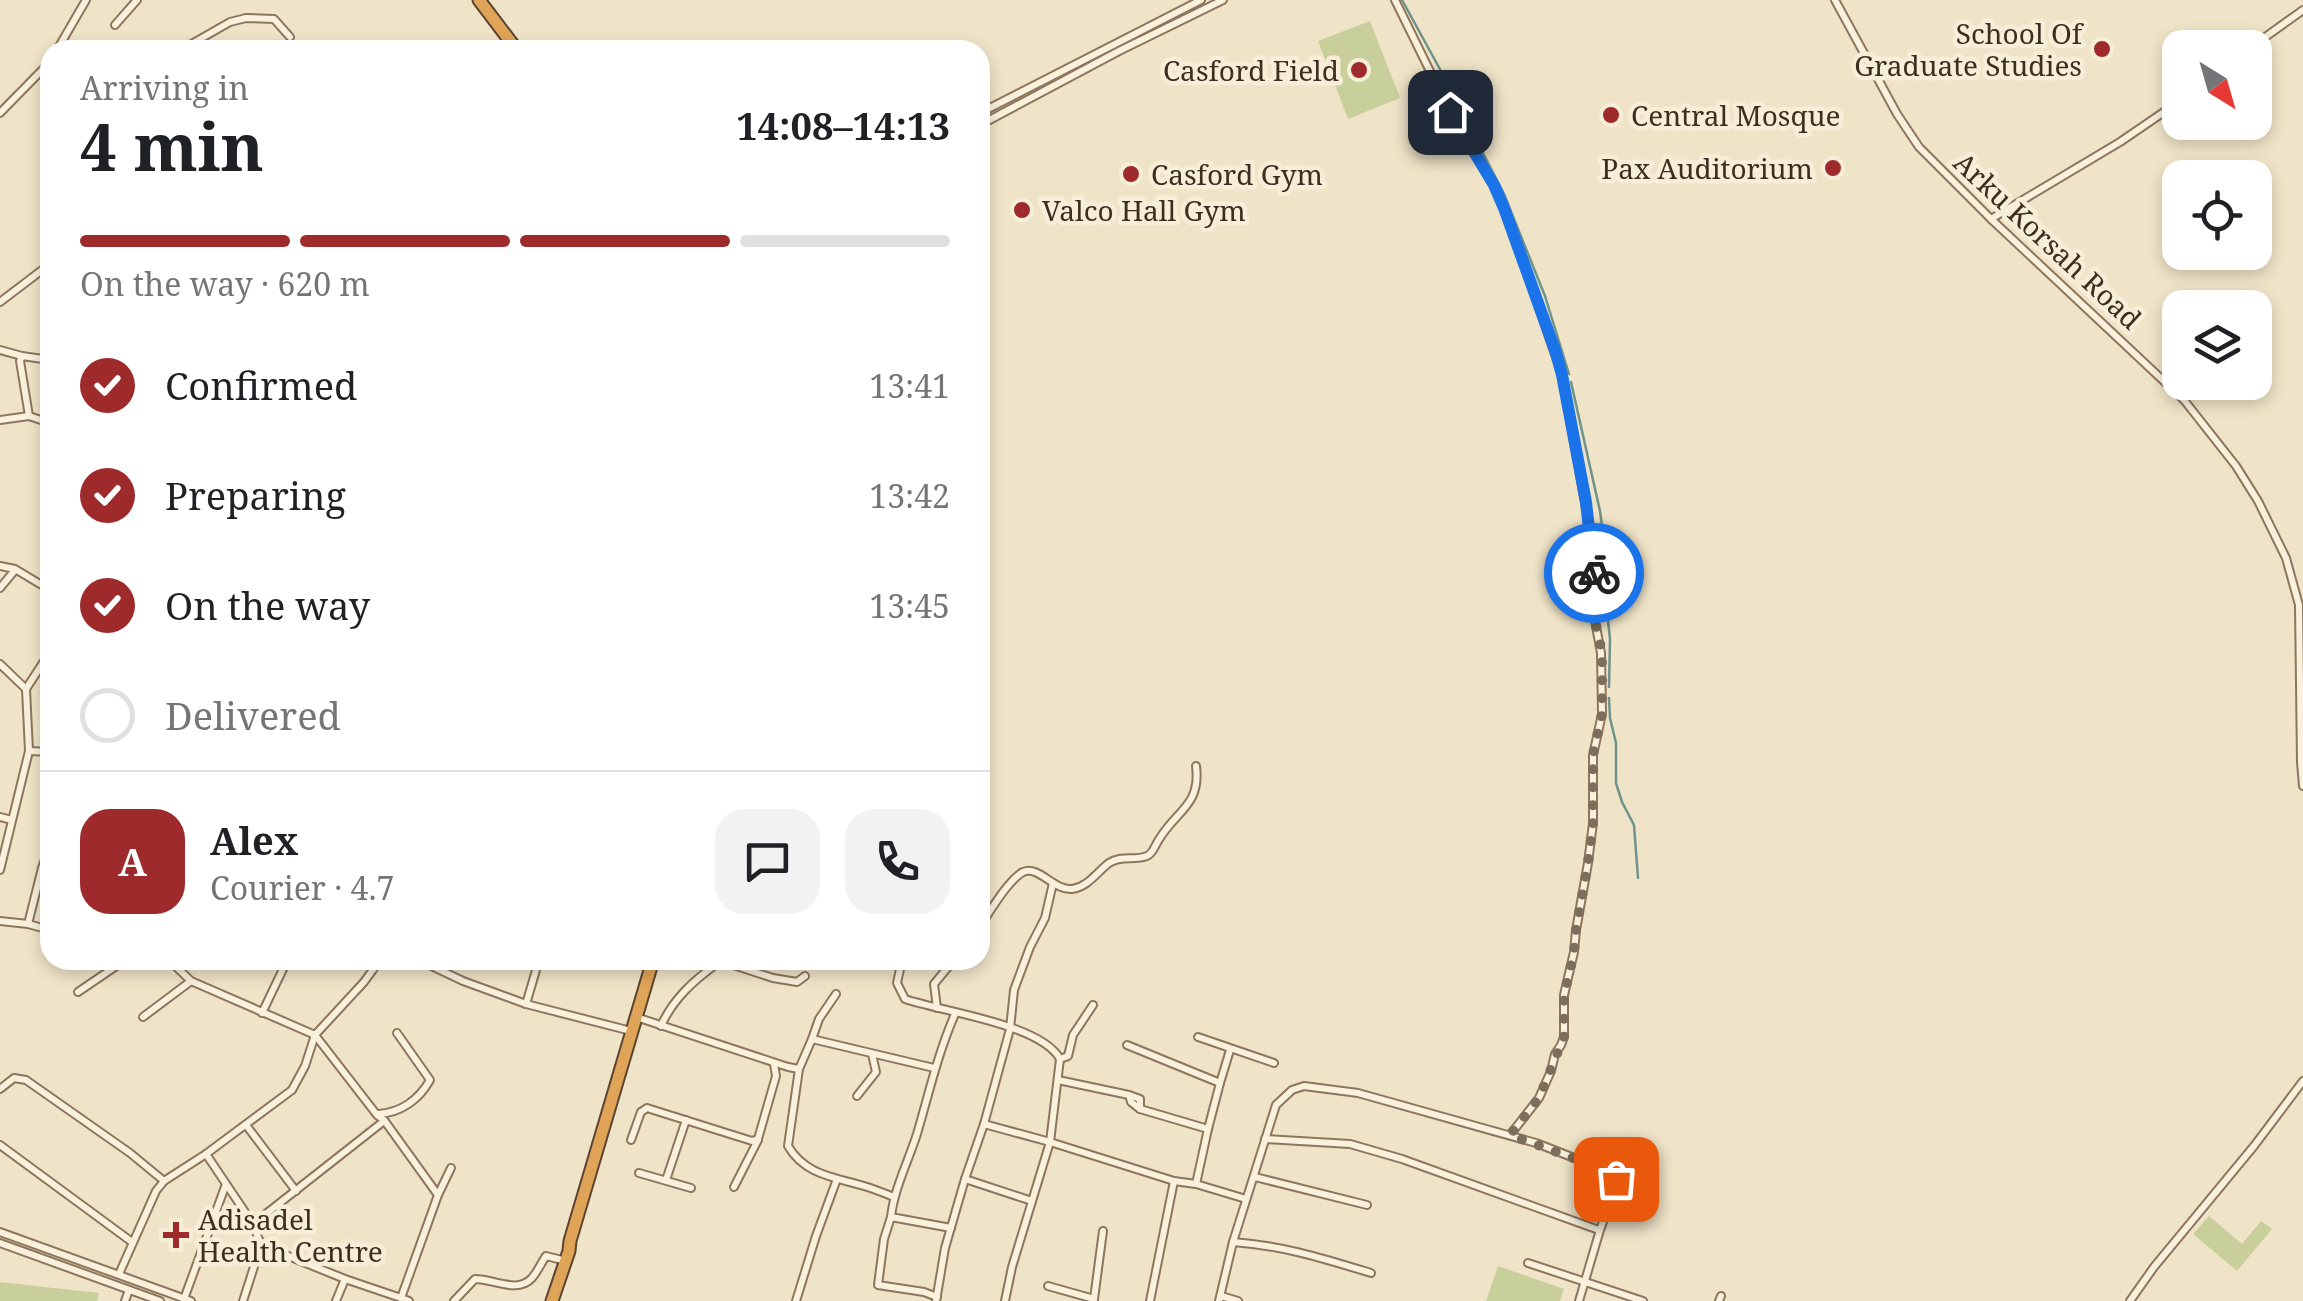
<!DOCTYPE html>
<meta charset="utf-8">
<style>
body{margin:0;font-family:"Noto Serif",serif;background:#f2f2f2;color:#202124;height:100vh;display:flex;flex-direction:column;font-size:38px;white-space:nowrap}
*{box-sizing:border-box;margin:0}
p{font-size:32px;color:#757577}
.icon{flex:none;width:55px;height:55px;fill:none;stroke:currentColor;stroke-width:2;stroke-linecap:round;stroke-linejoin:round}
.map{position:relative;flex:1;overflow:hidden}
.side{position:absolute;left:40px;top:40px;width:950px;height:930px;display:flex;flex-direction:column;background:#fff;border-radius:30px;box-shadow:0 5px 15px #0003}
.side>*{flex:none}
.needle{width:65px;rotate:143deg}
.tools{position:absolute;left:2162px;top:30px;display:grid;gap:20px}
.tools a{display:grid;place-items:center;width:110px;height:110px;border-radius:20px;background:#fff;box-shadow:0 5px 15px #0003;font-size:50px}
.pin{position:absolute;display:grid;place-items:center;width:85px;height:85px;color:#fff;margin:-42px;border-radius:20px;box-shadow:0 5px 15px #0006}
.courier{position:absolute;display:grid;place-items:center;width:100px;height:100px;margin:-50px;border:8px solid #1a73e8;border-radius:50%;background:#fff;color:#222;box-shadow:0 2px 12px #0007}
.overview em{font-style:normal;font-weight:700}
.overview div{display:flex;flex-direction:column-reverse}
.overview{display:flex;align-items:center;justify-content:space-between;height:170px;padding:0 40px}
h1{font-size:65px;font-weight:700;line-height:75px}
.bar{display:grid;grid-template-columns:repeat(4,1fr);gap:15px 10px;align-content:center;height:120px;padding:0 40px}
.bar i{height:12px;border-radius:8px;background:#e0e0e0}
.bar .on{background:#9e2a2b}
.bar p{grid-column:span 4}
.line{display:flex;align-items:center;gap:25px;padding:0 40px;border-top:2px solid #e0e0e0}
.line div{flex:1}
.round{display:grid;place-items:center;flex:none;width:105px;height:105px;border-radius:30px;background:#f2f2f2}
ol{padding:0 40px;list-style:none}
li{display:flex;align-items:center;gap:30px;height:110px}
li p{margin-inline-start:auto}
li .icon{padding:10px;border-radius:50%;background:#9e2a2b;color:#fff;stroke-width:4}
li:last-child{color:#757577}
li i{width:55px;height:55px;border:5px solid #e0e0e0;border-radius:50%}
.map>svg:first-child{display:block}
.green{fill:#c9cf9b}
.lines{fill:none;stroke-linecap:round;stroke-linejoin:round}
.stream{stroke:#6f938a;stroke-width:2.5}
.minor-casing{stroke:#8d765c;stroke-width:10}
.highway-casing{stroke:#5b4430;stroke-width:15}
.minor{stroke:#faf1dc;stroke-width:6}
.highway{stroke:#e0a458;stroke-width:11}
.done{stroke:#7c6e5b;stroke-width:10;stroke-dasharray:0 18}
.route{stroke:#1a73e8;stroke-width:12}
.poi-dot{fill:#9e2a2b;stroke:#f7eed8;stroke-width:4}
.labels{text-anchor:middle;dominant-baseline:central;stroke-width:9;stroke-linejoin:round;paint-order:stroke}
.poi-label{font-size:28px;fill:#3d2e20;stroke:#f7eed8;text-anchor:start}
.street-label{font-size:28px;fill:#3d2e20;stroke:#f7eed8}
</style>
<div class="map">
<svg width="2303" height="1301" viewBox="0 0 2303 1301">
<rect width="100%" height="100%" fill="#f0e4c8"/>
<g class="green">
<polygon points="1370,21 1400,98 1348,119 1318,41"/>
<polygon points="2209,1216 2242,1244 2261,1221 2272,1229 2237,1271 2193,1234"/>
<polygon points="1498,1266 1564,1289 1560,1301 1486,1301"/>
<polygon points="0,1282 99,1293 97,1301 0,1301"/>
</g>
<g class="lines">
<g class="stream">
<polyline points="1402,0 1453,93"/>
<polyline points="1457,102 1504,194 1545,296 1569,374"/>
<polyline points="1571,382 1600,511 1607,563"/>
<polyline points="1606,580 1605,594 1610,639 1609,687"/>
<polyline points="1609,698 1610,718 1616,743 1616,783 1622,802 1634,825 1638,878"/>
</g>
<g class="minor-casing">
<g id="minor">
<polyline points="1395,0 1450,112 1494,185 1514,234 1562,375 1592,542 1595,621 1601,653 1602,714 1593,755 1593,823 1588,863 1576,930 1574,952 1564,995 1564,1037 1561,1045 1555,1054 1551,1071 1539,1098 1510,1135"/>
<polyline points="1835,0 1897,114 1919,147 1991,219 2184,400 2236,466 2258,501 2286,558 2299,605 2301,762 2303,786"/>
<polyline points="115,25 137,0"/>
<polyline points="2250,48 2303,10"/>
<polyline points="57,50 86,0"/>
<polyline points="181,50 230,22 246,18 274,19 290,37"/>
<polyline points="0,113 50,62"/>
<polyline points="980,113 1201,0"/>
<polyline points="980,125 1119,51 1223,0"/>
<polyline points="1991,219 2120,142 2180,101"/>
<polyline points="0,302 50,264"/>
<polyline points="0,350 22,356"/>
<polyline points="29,416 20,361 22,356 50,360"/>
<polyline points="0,420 29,416 50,423"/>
<polyline points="0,566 15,569 50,590"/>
<polyline points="0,588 15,570"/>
<polyline points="0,664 26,689"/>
<polyline points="29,751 50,752"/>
<polyline points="0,817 12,820"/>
<polyline points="0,870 29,751 26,689 50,652"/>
<polyline points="0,921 28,924 50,930"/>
<polyline points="28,924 42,868 50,845"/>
<path d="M980 926C990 912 1008 880 1023 872 1039 865 1054 891 1072 889 1088 887 1097 872 1109 863 1121 855 1135 861 1147 856 1154 853 1155 844 1160 838 1177 810 1201 805 1196 766"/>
<polyline points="169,960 191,981 315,1035 377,1115 384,1120 438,1195 401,1298 409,1301"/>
<polyline points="419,960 463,981 526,1004 631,1031"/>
<path d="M902 960 897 983 905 999C943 1012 1041 1024 1060 1059L1050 1142 1012 1267 1005 1301"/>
<polyline points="78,992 125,960"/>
<polyline points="526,1004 539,960"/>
<polyline points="937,1008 934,984 954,960"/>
<polyline points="262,1013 284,967"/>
<polyline points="143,1017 191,981"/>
<polyline points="636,1017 788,1067 799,1069 812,1039 934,1068"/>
<path d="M661 1026C673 999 694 980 718 963H727L773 978 797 982 805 976"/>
<polyline points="1198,1037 1274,1063"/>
<polyline points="812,1039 819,1019 836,994"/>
<polyline points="1127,1045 1220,1083 1208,1129"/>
<polyline points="1060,1059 1068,1056 1073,1035 1093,1005"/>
<path d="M799 1069 788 1146C805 1175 834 1177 864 1186 874 1189 884 1193 894 1197"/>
<polyline points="1058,1080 1129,1095 1131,1102 1140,1109 1208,1129 1196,1184"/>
<polyline points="1220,1083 1230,1050"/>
<polyline points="0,1089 14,1078 26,1080 130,1153 164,1181"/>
<polyline points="1129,1095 1140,1099 1140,1109"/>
<polyline points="857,1096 876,1072 872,1054"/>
<path d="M378 1114C400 1113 419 1100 430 1080L397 1033"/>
<polyline points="984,1124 1050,1142 1174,1181 1196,1184 1246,1199"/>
<polyline points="246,1125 296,1191"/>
<polyline points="1265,1139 1350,1144 1402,1159 1599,1230"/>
<polyline points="631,1140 641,1112 647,1108 752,1141 758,1139 776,1076 774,1064"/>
<polyline points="0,1145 132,1242"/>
<polyline points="206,1154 253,1224"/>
<polyline points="639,1173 691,1188"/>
<polyline points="1255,1177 1367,1205"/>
<polyline points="965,1179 1032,1201"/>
<polyline points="666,1180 686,1120"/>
<polyline points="734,1187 758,1140"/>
<polyline points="438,1195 451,1168"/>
<polyline points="891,1217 884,1239 878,1285 924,1292 937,1297"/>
<path d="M951 1228 891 1217C894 1189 908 1162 917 1134 929 1093 938 1053 955 1014"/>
<polyline points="0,1232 191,1301"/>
<path d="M1233 1242C1285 1246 1322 1258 1371 1273"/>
<polyline points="0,1243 160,1301"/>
<polyline points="261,1245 345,1279 401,1298"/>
<polyline points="1528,1263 1643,1301"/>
<polyline points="119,1274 156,1191 164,1181 206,1154 292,1090 305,1066 315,1035 364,982 380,960"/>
<polyline points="1048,1286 1094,1299"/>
<polyline points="1221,1296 1238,1301"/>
<polyline points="184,1299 226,1184"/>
<polyline points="1094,1299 1103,1231"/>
<polyline points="125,1301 129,1290"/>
<polyline points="243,1301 261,1245 253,1224 384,1121"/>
<polyline points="336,1301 345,1279"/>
<path d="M454 1301 475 1279C494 1279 517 1294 532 1278 538 1271 541 1263 546 1256L562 1260"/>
<polyline points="796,1301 816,1236 837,1179"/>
<polyline points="936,1301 945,1248 965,1179 984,1124 1010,1029 1014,990 1030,947 1045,918 1053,883"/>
<polyline points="1150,1301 1174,1181"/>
<polyline points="1219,1301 1233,1242 1276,1105 1292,1090 1304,1086 1358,1093 1536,1143 1605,1170 1616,1179 1616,1186 1600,1230 1579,1301"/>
<polyline points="1719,1301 1721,1296"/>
<polyline points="2130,1301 2154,1267 2254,1146 2303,1081"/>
</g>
</g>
<g class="highway-casing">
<g id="highway">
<polyline points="479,0 517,50"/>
<polyline points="552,1301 569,1251 570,1241 653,960"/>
</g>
</g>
<use href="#minor" class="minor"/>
<use href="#highway" class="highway"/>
</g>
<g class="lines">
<polyline class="done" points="1594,573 1595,621 1602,652 1602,714 1593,755 1593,823 1588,863 1576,930 1574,952 1564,996 1564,1037 1539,1098 1510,1135 1598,1167 1616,1179"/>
<polyline class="route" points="1450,112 1494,185 1504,208 1556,353 1562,375 1586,502 1594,573"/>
</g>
<g class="poi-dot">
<circle cx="2102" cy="49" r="10"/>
<circle cx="1359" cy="70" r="10"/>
<circle cx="1611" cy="115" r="10"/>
<circle cx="1833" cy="168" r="10"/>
<circle cx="1131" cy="174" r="10"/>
<circle cx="1022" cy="210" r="10"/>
<path d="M171 1220h10v10h10v10h-10v10h-10v-10h-10v-10h10z"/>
</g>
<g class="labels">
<g class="poi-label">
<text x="2082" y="33" text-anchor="end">School Of<tspan x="2082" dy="32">Graduate Studies</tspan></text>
<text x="1339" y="70" text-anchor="end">Casford Field</text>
<text x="1631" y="115">Central Mosque</text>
<text x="1813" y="168" text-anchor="end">Pax Auditorium</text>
<text x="1151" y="174">Casford Gym</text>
<text x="1042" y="210">Valco Hall Gym</text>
<text x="198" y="1219">Adisadel<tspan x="198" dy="32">Health Centre</tspan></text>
</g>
<g class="street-label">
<text transform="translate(2048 240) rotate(43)">Arku Korsah Road</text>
</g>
</g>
</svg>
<div class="tools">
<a><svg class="needle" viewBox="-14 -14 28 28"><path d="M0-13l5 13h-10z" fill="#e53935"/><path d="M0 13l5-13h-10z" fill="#757577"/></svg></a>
<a><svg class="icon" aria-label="locate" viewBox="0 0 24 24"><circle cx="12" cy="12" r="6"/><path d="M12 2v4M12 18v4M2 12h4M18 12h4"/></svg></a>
<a><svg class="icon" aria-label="layers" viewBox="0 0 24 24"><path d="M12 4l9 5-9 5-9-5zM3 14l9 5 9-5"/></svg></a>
</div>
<div class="pin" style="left:1616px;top:1179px;background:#ea580c"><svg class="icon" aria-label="bag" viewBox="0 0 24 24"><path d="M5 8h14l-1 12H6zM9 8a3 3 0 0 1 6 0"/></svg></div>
<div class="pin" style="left:1450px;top:112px;background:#1f2937"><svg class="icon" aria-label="home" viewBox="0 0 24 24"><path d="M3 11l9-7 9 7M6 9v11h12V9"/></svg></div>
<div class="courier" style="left:1594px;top:573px"><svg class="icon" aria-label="bike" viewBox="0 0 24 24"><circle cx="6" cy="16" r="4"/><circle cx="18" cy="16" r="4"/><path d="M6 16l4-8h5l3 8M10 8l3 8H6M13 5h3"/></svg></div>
<section class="side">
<div class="overview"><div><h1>4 min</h1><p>Arriving in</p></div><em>14:08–14:13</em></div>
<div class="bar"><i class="on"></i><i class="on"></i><i class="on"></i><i></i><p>On the way · 620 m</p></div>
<ol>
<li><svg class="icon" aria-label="check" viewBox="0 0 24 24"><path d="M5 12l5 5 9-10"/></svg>Confirmed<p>13:41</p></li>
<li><svg class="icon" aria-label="check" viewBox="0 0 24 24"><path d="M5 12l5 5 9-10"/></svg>Preparing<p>13:42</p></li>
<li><svg class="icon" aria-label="check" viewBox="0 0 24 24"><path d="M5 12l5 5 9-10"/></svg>On the way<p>13:45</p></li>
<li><i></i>Delivered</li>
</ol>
<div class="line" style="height:180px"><b class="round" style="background:#9e2a2b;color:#fff">A</b><div><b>Alex</b><p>Courier · 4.7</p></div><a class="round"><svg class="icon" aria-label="chat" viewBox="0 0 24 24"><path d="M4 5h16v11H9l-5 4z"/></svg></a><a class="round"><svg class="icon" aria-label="phone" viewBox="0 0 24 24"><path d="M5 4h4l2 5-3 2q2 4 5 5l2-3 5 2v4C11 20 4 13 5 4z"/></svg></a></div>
</section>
</div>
